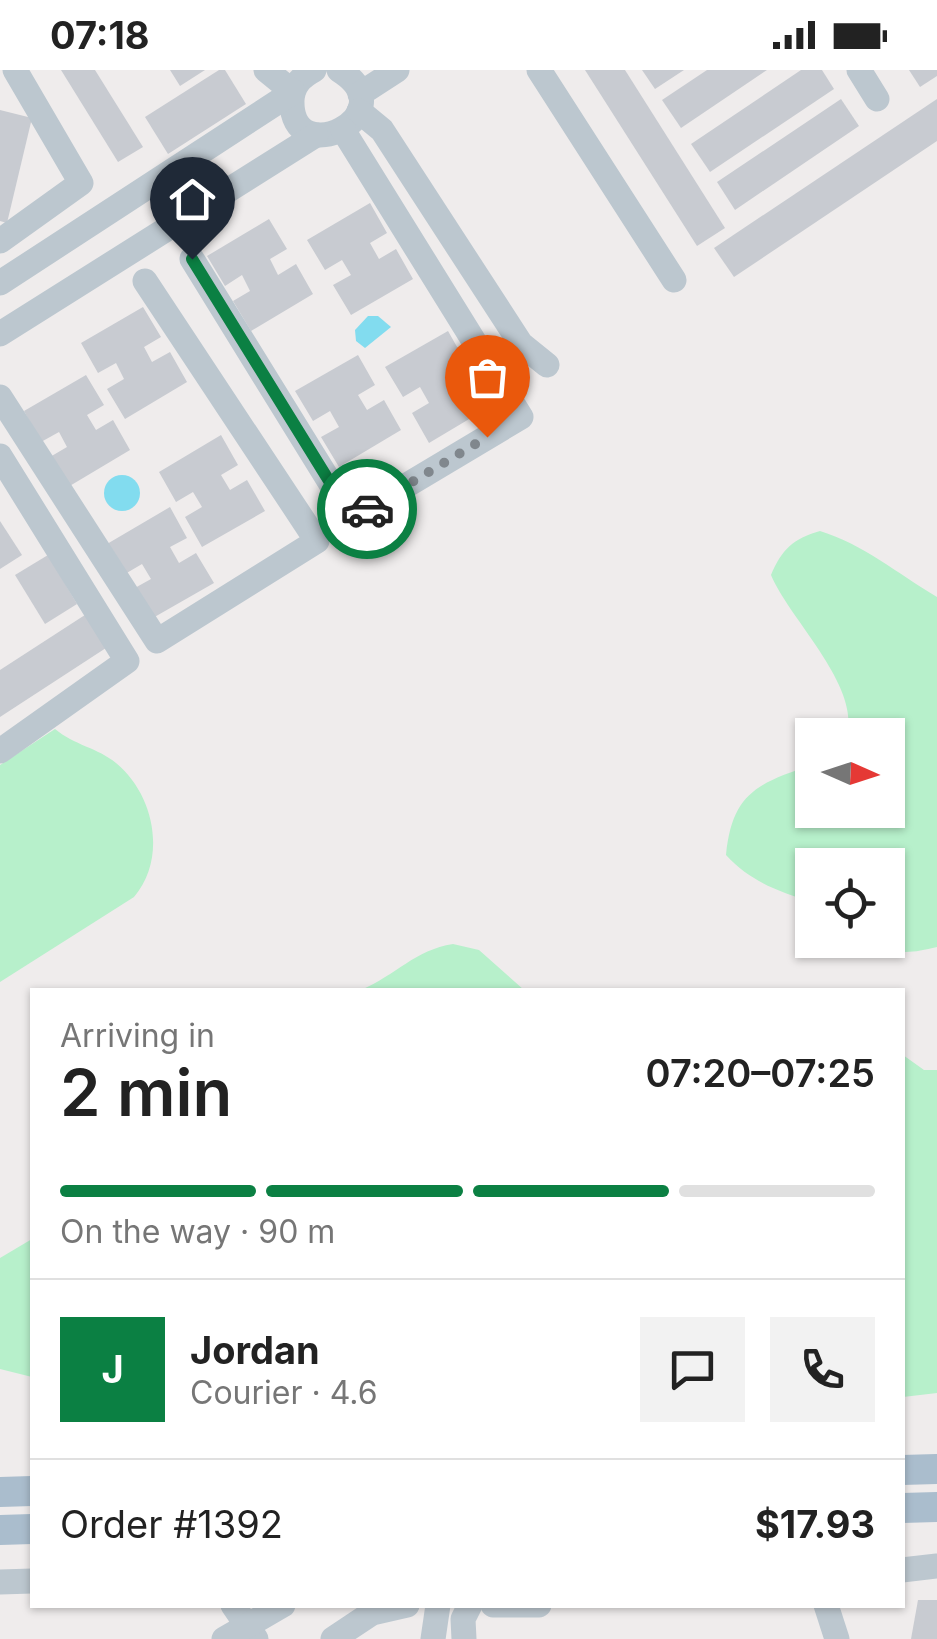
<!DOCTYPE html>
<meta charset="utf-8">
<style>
body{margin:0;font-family:Inter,sans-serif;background:#f2f2f2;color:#222;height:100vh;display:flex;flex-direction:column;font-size:38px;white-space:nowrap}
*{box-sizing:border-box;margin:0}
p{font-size:32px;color:#767676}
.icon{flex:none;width:55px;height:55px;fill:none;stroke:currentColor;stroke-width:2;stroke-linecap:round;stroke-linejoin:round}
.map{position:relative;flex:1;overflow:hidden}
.drawer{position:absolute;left:30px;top:918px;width:875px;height:620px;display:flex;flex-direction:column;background:#fff;border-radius:0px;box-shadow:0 2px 8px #0004}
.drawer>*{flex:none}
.needle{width:65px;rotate:93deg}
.fabs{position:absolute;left:795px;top:648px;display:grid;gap:20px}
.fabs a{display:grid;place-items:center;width:110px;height:110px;border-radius:0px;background:#fff;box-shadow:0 2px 8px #0004;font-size:50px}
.pin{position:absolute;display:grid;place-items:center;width:85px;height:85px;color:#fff;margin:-102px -42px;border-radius:50% 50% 50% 0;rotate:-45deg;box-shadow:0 0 10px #0007}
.pin .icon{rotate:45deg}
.courier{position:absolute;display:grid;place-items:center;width:100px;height:100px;margin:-50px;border:8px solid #0b8043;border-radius:50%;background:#fff;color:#222;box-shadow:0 2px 12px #0007}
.overview em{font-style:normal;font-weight:600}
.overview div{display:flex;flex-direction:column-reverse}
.overview{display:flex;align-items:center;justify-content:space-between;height:170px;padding:0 30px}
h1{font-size:65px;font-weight:600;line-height:75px}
.bar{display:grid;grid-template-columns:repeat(4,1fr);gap:15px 10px;align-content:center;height:120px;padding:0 30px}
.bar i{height:12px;border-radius:8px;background:#e0e0e0}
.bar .on{background:#0b8043}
.bar p{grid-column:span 4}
.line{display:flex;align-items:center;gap:25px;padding:0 30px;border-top:2px solid #e0e0e0}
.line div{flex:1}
.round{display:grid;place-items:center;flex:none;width:105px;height:105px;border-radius:0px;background:#f2f2f2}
.status{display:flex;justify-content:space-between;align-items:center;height:70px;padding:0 50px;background:#fff;direction:ltr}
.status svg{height:28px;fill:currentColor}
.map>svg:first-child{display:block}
.green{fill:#b7f0cb}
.water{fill:#82dcef}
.building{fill:#c8cbd1}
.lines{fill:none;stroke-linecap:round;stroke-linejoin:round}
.minor{stroke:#bcc7cf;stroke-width:25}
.major{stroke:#aabdcd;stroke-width:30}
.done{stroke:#80878d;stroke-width:10;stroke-dasharray:0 18}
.route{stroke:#0b8043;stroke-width:12}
</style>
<div class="status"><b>07:18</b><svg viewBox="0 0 49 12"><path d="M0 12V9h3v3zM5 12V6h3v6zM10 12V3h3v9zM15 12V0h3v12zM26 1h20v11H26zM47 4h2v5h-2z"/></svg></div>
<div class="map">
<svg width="937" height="1569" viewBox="0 0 937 1569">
<rect width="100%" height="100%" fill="#efecec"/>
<g class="green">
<path d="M820 461C863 474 898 504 937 527V877C909 884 893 885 868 870H888V795H812V832C778 821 751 812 726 785 732 723 758 713 812 695V740H888V665H847C860 615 790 550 771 505 782 479 793 469 820 461Z"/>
<path d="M55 659C74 675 98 678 116 693 155 725 167 789 134 827L0 912V695Z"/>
<path d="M453 874 479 880 524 920H361C396 905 415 880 453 874Z"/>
<polygon points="903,985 924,1000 937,1000 937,1323 903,1327"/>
<polygon points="32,1169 32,1307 0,1299 0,1188"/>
</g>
<g class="water">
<polygon points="368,246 378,246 391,257 365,278 356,271 355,260"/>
<circle cx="122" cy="423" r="18"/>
</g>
<g class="building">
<polygon points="61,0 95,0 143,77 118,92"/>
<polygon points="170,0 205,0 180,16"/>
<polygon points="219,0 225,0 246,34 168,84 145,47"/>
<polygon points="585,0 625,0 725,158 697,176"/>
<polygon points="642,0 684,0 655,19"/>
<polygon points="707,0 767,0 681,58 662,30"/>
<polygon points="801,0 822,0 834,19 710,102 691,74"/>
<polygon points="909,0 937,0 937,6 920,17"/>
<polygon points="841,29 859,56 735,140 717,112"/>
<polygon points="937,29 937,71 734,207 714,178"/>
<polygon points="0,40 32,48 7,153 0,151"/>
<polygon points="370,133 387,163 370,173 379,189 396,179 413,209 351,245 333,215 351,205 342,190 325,200 307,170"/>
<polygon points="269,149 287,179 270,189 278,205 296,194 313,224 251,261 233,231 250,221 242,205 225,216 207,186"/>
<polygon points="143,237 161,267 144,277 152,292 170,282 187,312 125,349 107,319 124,309 116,293 98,303 81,273"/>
<polygon points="448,261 465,291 448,301 457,316 474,306 491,336 429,373 412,343 429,333 420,317 403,327 385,297"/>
<polygon points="358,285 375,315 358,325 367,340 384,330 401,360 339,397 321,367 339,357 330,341 313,351 295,321"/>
<polygon points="86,305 104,335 87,345 96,360 113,350 130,380 68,417 50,387 67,377 59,362 41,372 24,341"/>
<polygon points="221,365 238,395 221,405 230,420 247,410 265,441 202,477 185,447 202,437 193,422 176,432 159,402"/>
<polygon points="170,437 187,468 170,477 179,493 196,483 214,513 151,549 133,519 151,509 142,494 125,504 107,474"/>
<polygon points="0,451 22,485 0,499"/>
<polygon points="48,485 77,534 45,554 15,505"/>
<polygon points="88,543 109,576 0,647 0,600"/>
<polygon points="918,1530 937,1530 937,1569 911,1569"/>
</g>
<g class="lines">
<g class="minor">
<path d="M314 0C301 7 293 15 292 30 290 104 410 44 339 0"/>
<polyline points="539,0 674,210"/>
<polyline points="859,0 877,29"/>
<polyline points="360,24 397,0"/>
<polyline points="359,41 382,60 521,274 547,295"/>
<polyline points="0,171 81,113 15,0"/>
<polyline points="192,189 352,448 521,347 343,60"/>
<polyline points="0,213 293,22 266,0"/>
<polyline points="0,264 316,65"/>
<polyline points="0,327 157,571 317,471 145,211"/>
<polyline points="0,386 127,591 0,681"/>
<polyline points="902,1500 937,1496"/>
<polyline points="0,1512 32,1511"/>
<polyline points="233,1535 256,1569"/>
<polyline points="493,1535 539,1535"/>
<polyline points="826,1535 837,1569"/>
<polyline points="224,1569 283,1535"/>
<polyline points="333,1569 372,1543 407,1535"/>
<polyline points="433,1569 438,1535"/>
<polyline points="464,1569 463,1549 470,1535"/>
</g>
<g class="major">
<polyline points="902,1400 937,1399"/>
<polyline points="0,1422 32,1421"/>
<polyline points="902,1438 937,1437"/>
<polyline points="0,1460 32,1459"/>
</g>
</g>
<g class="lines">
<polyline class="done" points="367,439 487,367"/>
<polyline class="route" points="192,189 352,448 367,439"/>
</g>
</svg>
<div class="fabs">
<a><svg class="needle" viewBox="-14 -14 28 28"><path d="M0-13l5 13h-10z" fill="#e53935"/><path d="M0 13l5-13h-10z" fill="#767676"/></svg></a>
<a><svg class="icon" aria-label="locate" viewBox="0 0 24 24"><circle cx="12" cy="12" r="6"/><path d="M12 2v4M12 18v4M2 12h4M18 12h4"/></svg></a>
</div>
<div class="pin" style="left:487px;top:367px;background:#ea580c"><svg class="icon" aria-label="bag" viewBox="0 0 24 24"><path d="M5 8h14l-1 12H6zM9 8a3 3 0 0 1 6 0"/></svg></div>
<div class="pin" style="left:192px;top:189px;background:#1f2937"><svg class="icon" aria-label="home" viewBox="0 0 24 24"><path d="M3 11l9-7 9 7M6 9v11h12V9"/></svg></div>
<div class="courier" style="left:367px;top:439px"><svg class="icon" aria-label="car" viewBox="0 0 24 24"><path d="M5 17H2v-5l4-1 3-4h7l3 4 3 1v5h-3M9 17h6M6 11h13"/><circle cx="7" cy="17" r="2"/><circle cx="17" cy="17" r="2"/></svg></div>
<section class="drawer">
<div class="overview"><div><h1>2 min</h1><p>Arriving in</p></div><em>07:20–07:25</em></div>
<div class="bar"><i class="on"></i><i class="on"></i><i class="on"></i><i></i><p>On the way · 90 m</p></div>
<div class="line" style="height:180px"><b class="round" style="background:#0b8043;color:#fff">J</b><div><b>Jordan</b><p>Courier · 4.6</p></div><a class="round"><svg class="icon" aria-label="chat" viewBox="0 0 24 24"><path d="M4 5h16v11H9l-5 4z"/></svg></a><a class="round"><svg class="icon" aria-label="phone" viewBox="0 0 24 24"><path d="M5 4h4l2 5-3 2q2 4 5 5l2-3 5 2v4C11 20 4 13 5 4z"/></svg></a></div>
<div class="line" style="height:130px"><div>Order #1392</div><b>$17.93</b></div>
</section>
</div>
